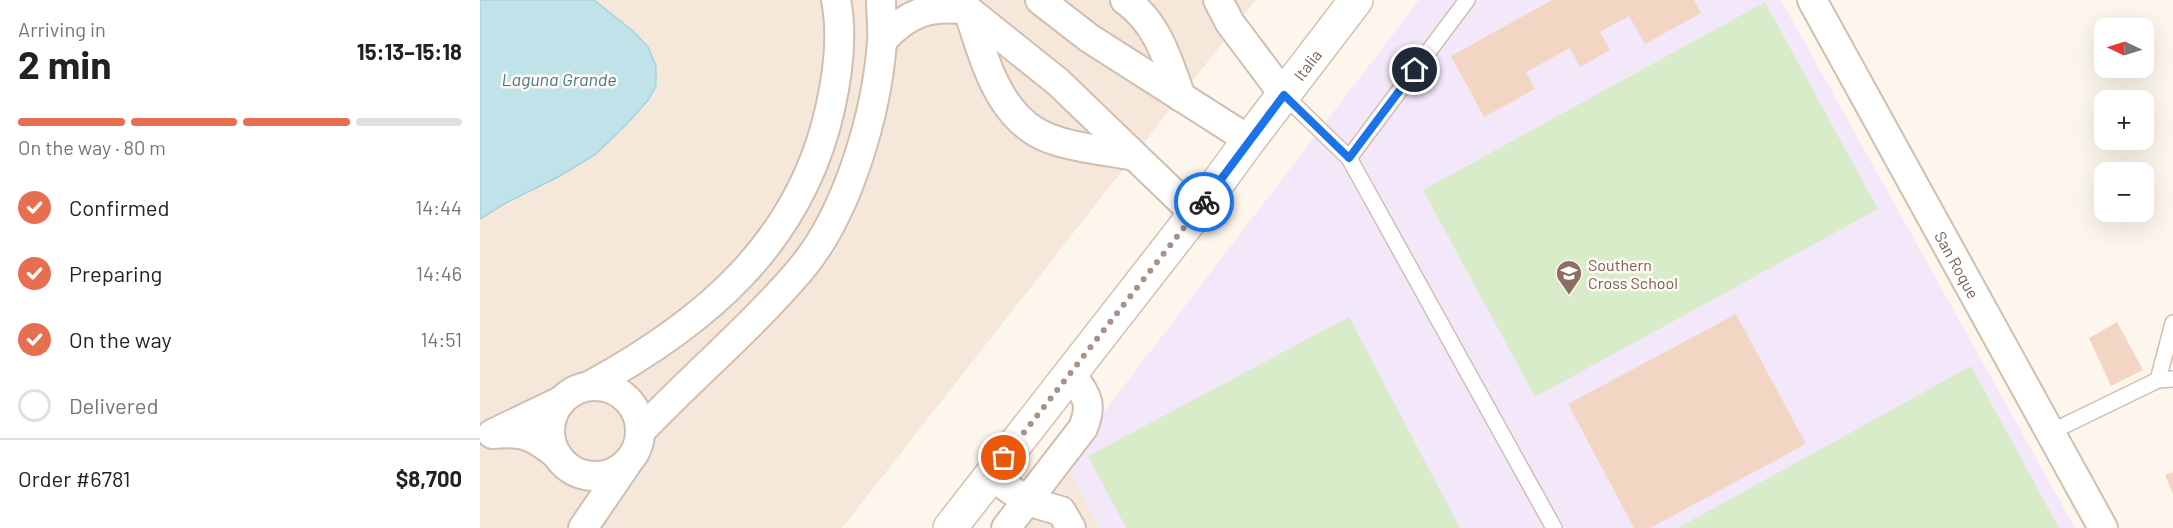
<!DOCTYPE html>
<meta charset="utf-8">
<style>
body{margin:0;font-family:Barlow,sans-serif;background:#f6f6f6;color:#222;height:100vh;display:flex;flex-direction:column;font-size:22px;white-space:nowrap}
*{box-sizing:border-box;margin:0}
p{font-size:20px;color:#767676}
.icon{flex:none;width:33px;height:33px;fill:none;stroke:currentColor;stroke-width:2;stroke-linecap:round;stroke-linejoin:round}
.map{position:relative;flex:1;overflow:hidden}
.side{display:flex;flex-direction:column;background:#fff;width:480px}
.side>*{flex:none}
.needle{width:39px;rotate:274deg}
.controls{position:absolute;left:1614px;top:18px;display:grid;gap:12px}
.controls a{display:grid;place-items:center;width:60px;height:60px;border-radius:12px;background:#fff;box-shadow:0 6px 24px #0002;font-size:30px}
.pin{position:absolute;display:grid;place-items:center;width:51px;height:51px;color:#fff;margin:-26px;border:3px solid #fff;border-radius:50%;box-shadow:0 2px 6px #0007}
.courier{position:absolute;display:grid;place-items:center;width:60px;height:60px;margin:-30px;border:4px solid #1a73e8;border-radius:50%;background:#fff;color:#222;box-shadow:0 2px 8px #0007}
.head em{font-style:normal;font-weight:700}
.head div{display:flex;flex-direction:column-reverse}
.head{display:flex;align-items:center;justify-content:space-between;height:102px;padding:0 18px}
h1{font-size:39px;font-weight:700;line-height:45px}
.bar{display:grid;grid-template-columns:repeat(4,1fr);gap:9px 6px;align-content:center;height:72px;padding:0 18px}
.bar i{height:8px;border-radius:4px;background:#e0e0e0}
.bar .on{background:#e76f51}
.bar p{grid-column:span 4}
.line{display:flex;align-items:center;gap:15px;padding:0 18px;border-top:2px solid #e0e0e0}
.line div{flex:1}
ol{padding:0 18px;list-style:none}
li{display:flex;align-items:center;gap:18px;height:66px}
li p{margin-inline-start:auto}
li .icon{padding:6px;border-radius:50%;background:#e76f51;color:#fff;stroke-width:4}
li:last-child{color:#767676}
li i{width:33px;height:33px;border:3px solid #e0e0e0;border-radius:50%}
main{display:flex;flex:1;min-height:0}
.map>svg:first-child{display:block}
.residential{fill:#f5e8da}
.education{fill:#f3e8fa}
.green{fill:#d8ecc9}
.water{fill:#bfe3e8;stroke:#a5d3da;stroke-width:1.5}
.building{fill:#f3d5c3}
.lines{fill:none;stroke-linecap:round;stroke-linejoin:round}
.lane-casing{stroke:#d1beb0;stroke-width:18}
.street-casing{stroke:#d1beb0;stroke-width:32}
.secondary-casing{stroke:#d6c0b0;stroke-width:36}
.lane{stroke:#fff;stroke-width:15}
.street{stroke:#fff;stroke-width:28}
.secondary{stroke:#fff;stroke-width:33}
.done{stroke:#a89285;stroke-width:6;stroke-dasharray:0 10.8}
.route{stroke:#1a73e8;stroke-width:8}
.labels{text-anchor:middle;dominant-baseline:central;stroke-width:5;stroke-linejoin:round;paint-order:stroke}
.street-label{font-size:16px;fill:#7a5c4d;stroke:#fffaf3}
.education-label{font-size:16px;fill:#785e54;stroke:#fffaf3;text-anchor:start}
.water-label{font-size:18px;font-style:italic;fill:#437c86;stroke:#fffaf3}
</style>
<main>
<section class="side">
<div class="head"><div><h1>2 min</h1><p>Arriving in</p></div><em>15:13–15:18</em></div>
<div class="bar"><i class="on"></i><i class="on"></i><i class="on"></i><i></i><p>On the way · 80 m</p></div>
<ol>
<li><svg class="icon" aria-label="check" viewBox="0 0 24 24"><path d="M5 12l5 5 9-10"/></svg>Confirmed<p>14:44</p></li>
<li><svg class="icon" aria-label="check" viewBox="0 0 24 24"><path d="M5 12l5 5 9-10"/></svg>Preparing<p>14:46</p></li>
<li><svg class="icon" aria-label="check" viewBox="0 0 24 24"><path d="M5 12l5 5 9-10"/></svg>On the way<p>14:51</p></li>
<li><i></i>Delivered</li>
</ol>
<div class="line" style="height:78px"><div>Order #6781</div><b>$8,700</b></div>
</section>
<div class="map">
<svg width="1693" height="528" viewBox="0 0 1693 528">
<rect width="100%" height="100%" fill="#fdf6ec"/>
<g class="residential">
<polygon points="0,0 776,0 362,528 0,528"/>
<polygon points="585,463 620,528 535,528"/>
</g>
<polygon class="education" points="939,0 1301,0 1595,528 620,528 585,463"/>
<g class="green">
<polygon points="1285,2 1398,209 1055,397 943,190"/>
<polygon points="869,317 980,528 646,528 608,456"/>
<polygon points="1491,366 1579,528 1198,528"/>
</g>
<polygon class="water" points="0,0 114,0 153,31 168,47 176,66 176,86 168,100 146,125 116,154 78,177 24,204 0,219"/>
<g class="building">
<polygon points="1072,0 1214,0 1221,13 1165,44 1149,16 1120,32 1130,50 1100,67 1090,48 1046,72 1055,89 1004,117 971,56"/>
<polygon points="1256,314 1326,444 1170,528 1154,528 1088,404"/>
<polygon points="1637,322 1663,370 1631,386 1609,338"/>
<polygon points="1693,472 1693,494 1685,475"/>
</g>
<g class="lines">
<g class="lane-casing">
<g id="lane">
<polyline points="804,95 869,158 1074,528"/>
<polyline points="869,158 987,0"/>
<polyline points="1678,380 1693,323"/>
<polyline points="1571,432 1678,380 1693,379"/>
</g>
</g>
<g class="street-casing">
<g id="street">
<polyline points="560,0 609,38 769,140"/>
<path d="M645 0C678 23 688 61 701 97"/>
<polyline points="738,0 750,23 804,95"/>
<path id="s1" d="M1332 0 1623 528"/>
<polyline points="488,10 578,82 715,214"/>
<path d="M403 40C428 12 451 5 488 10 505 60 519 125 577 141 602 149 629 151 654 156"/>
<circle cx="115" cy="431" r="45"/>
<path d="M109 386C225 323 320 243 350 109 358 74 363 35 356 0"/>
<path d="M161 431C213 376 272 327 321 269 368 213 397 113 402 41 403 28 401 13 401 0"/>
<path d="M76 454C52 435 43 431 12 434L81 401"/>
<polyline points="511,476 547,501 581,511 591,528"/>
<polyline points="103,528 146,465"/>
<path d="M526 528 603 428C614 401 605 395 590 372"/>
</g>
</g>
<g class="secondary-casing">
<g id="secondary">
<path id="s2" d="M470 528 715 214 769 140 876 0"/>
</g>
</g>
<use href="#lane" class="lane"/>
<use href="#street" class="street"/>
<use href="#secondary" class="secondary"/>
</g>
<g class="lines">
<polyline class="done" points="524,458 724,202"/>
<polyline class="route" points="724,202 804,95 869,158 935,70"/>
</g>
<defs>
<g id="school-pin" transform="scale(1.35)"><path d="M0 17L-7.5 6A9.5 9.5 0 1 1 7.5 6Z" fill="#8d6e63" stroke="#fffaf3"/><path d="M0-5L7-2L0 1L-7-2ZM-4 1L0 2.5L4 1V4Q0 6-4 4Z" fill="#fff"/></g>
</defs>
<g fill-rule="evenodd">
<use href="#school-pin" x="1089" y="273"/>
</g>
<g class="labels">
<g class="street-label">
<text stroke="none"><textPath href="#s2" startOffset="585">Italia</textPath></text>
<text stroke="none"><textPath href="#s1" startOffset="302">San Roque</textPath></text>
</g>
<g class="education-label">
<text x="1108" y="264">Southern<tspan x="1108" dy="18">Cross School</tspan></text>
</g>
<g class="water-label">
<text x="79" y="79">Laguna Grande</text>
</g>
</g>
</svg>
<div class="controls">
<a><svg class="needle" viewBox="-14 -14 28 28"><path d="M0-13l5 13h-10z" fill="#e53935"/><path d="M0 13l5-13h-10z" fill="#767676"/></svg></a>
<a>+</a>
<a>−</a>
</div>
<div class="pin" style="left:524px;top:458px;background:#ea580c"><svg class="icon" aria-label="bag" viewBox="0 0 24 24"><path d="M5 8h14l-1 12H6zM9 8a3 3 0 0 1 6 0"/></svg></div>
<div class="pin" style="left:935px;top:70px;background:#1f2937"><svg class="icon" aria-label="home" viewBox="0 0 24 24"><path d="M3 11l9-7 9 7M6 9v11h12V9"/></svg></div>
<div class="courier" style="left:724px;top:202px"><svg class="icon" aria-label="bike" viewBox="0 0 24 24"><circle cx="6" cy="16" r="4"/><circle cx="18" cy="16" r="4"/><path d="M6 16l4-8h5l3 8M10 8l3 8H6M13 5h3"/></svg></div>
</div>
</main>
